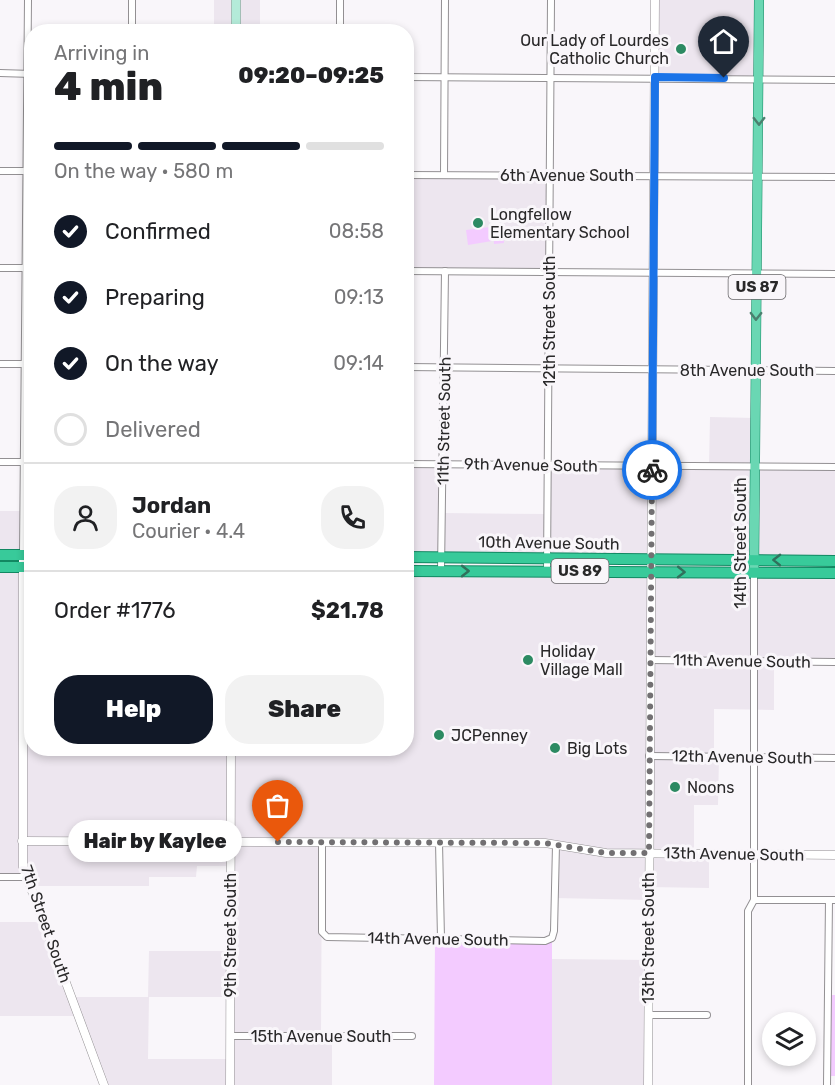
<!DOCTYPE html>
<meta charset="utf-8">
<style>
body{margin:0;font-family:Rubik,sans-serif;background:#f2f2f2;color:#202124;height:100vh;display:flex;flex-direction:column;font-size:22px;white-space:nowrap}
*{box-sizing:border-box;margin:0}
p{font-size:20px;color:#757577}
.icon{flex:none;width:33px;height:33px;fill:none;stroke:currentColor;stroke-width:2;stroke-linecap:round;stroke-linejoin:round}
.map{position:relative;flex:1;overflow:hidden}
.panel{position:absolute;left:24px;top:24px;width:390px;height:732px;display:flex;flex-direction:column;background:#fff;border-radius:24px;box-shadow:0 3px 9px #0003}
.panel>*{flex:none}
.tools{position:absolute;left:762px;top:1012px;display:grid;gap:12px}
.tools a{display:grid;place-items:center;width:54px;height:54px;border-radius:50%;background:#fff;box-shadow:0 3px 9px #0003;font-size:30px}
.pin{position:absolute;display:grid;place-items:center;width:51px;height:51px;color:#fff;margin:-62px -26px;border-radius:50% 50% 50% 0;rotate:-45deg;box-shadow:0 0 6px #0007}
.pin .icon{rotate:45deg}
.courier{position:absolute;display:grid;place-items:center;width:60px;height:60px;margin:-30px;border:4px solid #1a73e8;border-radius:50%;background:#fff;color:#222;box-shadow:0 2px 8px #0007}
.bubble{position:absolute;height:42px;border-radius:21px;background:#fff;box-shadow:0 3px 9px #0003;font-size:20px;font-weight:800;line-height:42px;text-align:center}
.overview em{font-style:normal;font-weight:800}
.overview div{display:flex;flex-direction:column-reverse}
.overview{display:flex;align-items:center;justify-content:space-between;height:102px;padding:0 30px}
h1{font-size:39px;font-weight:800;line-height:45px}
.bar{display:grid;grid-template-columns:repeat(4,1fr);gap:9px 6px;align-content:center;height:72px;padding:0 30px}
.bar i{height:8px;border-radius:4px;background:#e0e0e0}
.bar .selected{background:#111827}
.bar p{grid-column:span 4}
.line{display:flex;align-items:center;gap:15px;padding:0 30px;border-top:2px solid #e0e0e0}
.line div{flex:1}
.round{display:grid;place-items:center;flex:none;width:63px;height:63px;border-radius:24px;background:#f2f2f2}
ol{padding:0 30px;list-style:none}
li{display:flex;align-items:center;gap:18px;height:66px}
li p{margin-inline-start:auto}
li .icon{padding:6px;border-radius:50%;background:#111827;color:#fff;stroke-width:4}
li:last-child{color:#757577}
li i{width:33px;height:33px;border:3px solid #e0e0e0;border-radius:50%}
.primary-button{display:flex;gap:12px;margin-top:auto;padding:12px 30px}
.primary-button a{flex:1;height:69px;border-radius:24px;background:#111827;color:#fff;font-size:24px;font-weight:800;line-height:69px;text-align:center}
.primary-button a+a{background:#f2f2f2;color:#202124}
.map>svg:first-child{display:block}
.built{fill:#ede6ef;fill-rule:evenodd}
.green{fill:#f3cbff}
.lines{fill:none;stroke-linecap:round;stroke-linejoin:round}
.minor-casing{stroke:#939093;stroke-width:8}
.tertiary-casing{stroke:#939093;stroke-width:9}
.secondary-casing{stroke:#939093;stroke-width:10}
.primary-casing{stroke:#128862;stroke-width:10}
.trunk-casing{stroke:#128862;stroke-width:12}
.minor{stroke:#fff;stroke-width:6}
.tertiary{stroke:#fff;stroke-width:8}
.secondary{stroke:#b4ebd9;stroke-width:9}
.primary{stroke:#6ad7b3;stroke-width:9}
.trunk{stroke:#38ca9a;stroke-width:10}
.oneway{stroke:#4a806e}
.oneway2{stroke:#30715c}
.done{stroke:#727072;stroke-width:6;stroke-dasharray:0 10.8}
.route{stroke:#1a73e8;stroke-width:8}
.poi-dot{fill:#2c8a62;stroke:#f9f6fa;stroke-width:2}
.labels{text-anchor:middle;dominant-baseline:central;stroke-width:6;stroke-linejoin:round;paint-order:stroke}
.shield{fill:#f9f6fa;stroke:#676668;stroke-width:1.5}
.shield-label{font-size:15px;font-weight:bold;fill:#292829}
.poi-label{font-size:16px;fill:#292829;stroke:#f9f6fa;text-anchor:start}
.street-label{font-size:16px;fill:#292829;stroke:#f9f6fa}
</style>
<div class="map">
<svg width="835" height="1085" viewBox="0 0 835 1085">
<rect width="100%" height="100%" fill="#f9f6fa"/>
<g class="built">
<polygon points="214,0 260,0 260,31 203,32 203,27 214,27"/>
<polygon points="655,0 759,0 758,78 655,77"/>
<rect x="407" y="175" width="142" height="96"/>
<polygon points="710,417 755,418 756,467 835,467 835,561 407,557 407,464 443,464 443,513 547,514 547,465 709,467"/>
<rect x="0" y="511" width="31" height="44"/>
<path d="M0 567H31L32 748H406L407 570 835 573V662L774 661V710L714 709V757H719L718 805H694V853L709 854V888L649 887V900L555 898 556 845 322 843 321 1036H332V1085H104L78 1016H0V922H43L72 997H148L149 951H230L231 866H197L196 877H149V886H30L26 877H0ZM149 997H230V1059H148Z"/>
<polygon points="552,959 648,960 648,1085 552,1085"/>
</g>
<g class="green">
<polygon points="490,227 492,241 468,245 466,230"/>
<polygon points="503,227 504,243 494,244 493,228"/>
<polygon points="552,938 552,1085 434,1085 435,939 545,941"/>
<rect x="827" y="995" width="8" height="81"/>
</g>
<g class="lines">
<g class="minor-casing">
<g id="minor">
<polyline points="340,0 340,32"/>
<polyline points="132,32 132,0"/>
<polyline points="0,73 32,74"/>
<polyline points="406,77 835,80"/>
<polyline points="0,171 29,171"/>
<polyline points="406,175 835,177"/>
<polyline points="444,175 445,0"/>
<polyline points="0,268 32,268"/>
<polyline points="406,271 835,274"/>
<polyline points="0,364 32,364"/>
<polyline points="406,367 835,371"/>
<polyline points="0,462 32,462"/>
<polyline points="406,464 835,467"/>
<polyline points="23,555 28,0"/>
<polyline points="547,570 551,0"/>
<polyline points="441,571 445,271"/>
<polyline points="650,660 835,662"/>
<polyline points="649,756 835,758"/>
<polyline points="322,842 322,932 327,937 545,941 552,938 554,931 556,845"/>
<polyline points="439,842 441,939"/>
<polyline points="0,877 26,877"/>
<polyline points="754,900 835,900"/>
<polyline points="648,1015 707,1015"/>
<polyline points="230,1036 412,1036"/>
<polyline points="748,1085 748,911 754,900 754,573"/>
<polyline points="827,1085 829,900"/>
</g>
</g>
<g class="tertiary-casing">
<g id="tertiary">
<polyline points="23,555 23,867 104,1085"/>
<polyline points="22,841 545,843 606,853 835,855"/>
<polyline points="230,1085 231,748"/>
<polyline points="648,1085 655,0"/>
</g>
</g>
<g class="secondary-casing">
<polyline id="secondary" points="236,32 236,0"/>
</g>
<g class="primary-casing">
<polyline id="primary" points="754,573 759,0"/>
</g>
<g class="trunk-casing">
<g id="trunk">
<polyline points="0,555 32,555"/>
<polyline points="406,557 835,561"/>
<polyline points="0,567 32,567"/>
<polyline points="406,571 835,573"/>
</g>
</g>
<use href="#minor" class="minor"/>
<use href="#tertiary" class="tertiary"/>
<use href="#secondary" class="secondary"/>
<use href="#primary" class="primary"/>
<use href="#trunk" class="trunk"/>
</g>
<defs><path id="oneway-chevron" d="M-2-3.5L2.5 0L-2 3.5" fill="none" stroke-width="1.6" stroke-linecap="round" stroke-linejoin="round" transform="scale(1.5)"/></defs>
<g class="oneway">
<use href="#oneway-chevron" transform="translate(759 121) rotate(90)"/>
<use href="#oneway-chevron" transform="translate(756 316) rotate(91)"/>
</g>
<g class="oneway2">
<use href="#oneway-chevron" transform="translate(777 560) rotate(-179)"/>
<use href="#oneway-chevron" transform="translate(465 571)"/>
<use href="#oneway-chevron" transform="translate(681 572) rotate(1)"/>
</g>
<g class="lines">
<polyline class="done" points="278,842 545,843 606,853 649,853 652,470"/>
<polyline class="route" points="652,470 655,77 724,78"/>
</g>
<g class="poi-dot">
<circle cx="681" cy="49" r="6"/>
<circle cx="478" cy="223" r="6"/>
<circle cx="528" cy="660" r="6"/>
<circle cx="439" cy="735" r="6"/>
<circle cx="555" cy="748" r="6"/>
<circle cx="675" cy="787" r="6"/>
</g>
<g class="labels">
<g class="shield">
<rect x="728.5" y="275" width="57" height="24" rx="4.5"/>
<rect x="551.5" y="559" width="57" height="24" rx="4.5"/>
</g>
<g class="shield-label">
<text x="757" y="287">US 87</text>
<text x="580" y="571">US 89</text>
</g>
<g class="poi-label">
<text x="669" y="40" text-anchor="end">Our Lady of Lourdes<tspan x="669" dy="18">Catholic Church</tspan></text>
<text x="490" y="214">Longfellow<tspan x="490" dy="18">Elementary School</tspan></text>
<text x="540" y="651">Holiday<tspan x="540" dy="18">Village Mall</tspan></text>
<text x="451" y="735">JCPenney</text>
<text x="567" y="748">Big Lots</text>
<text x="687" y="787">Noons</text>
</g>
<g class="street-label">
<text x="567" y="175">6th Avenue South</text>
<text transform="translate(549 321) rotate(-90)">12th Street South</text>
<text x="747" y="370">8th Avenue South</text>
<text transform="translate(444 421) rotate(-89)">11th Street South</text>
<text transform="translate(531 465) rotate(1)">9th Avenue South</text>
<text transform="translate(549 543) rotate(1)">10th Avenue South</text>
<text transform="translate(740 543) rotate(-90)">14th Street South</text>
<text transform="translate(742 661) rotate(1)">11th Avenue South</text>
<text transform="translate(742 757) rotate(1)">12th Avenue South</text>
<text transform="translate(734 854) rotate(1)">13th Avenue South</text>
<text transform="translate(46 924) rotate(71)">7th Street South</text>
<text transform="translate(230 935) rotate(-90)">9th Street South</text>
<text transform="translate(648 938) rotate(-90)">13th Street South</text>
<text transform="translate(438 939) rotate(1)">14th Avenue South</text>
<text x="321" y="1036">15th Avenue South</text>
</g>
</g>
</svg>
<div class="tools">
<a><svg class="icon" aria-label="layers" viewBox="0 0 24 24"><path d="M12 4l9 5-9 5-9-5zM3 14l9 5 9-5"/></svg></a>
</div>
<div class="pin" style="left:278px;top:842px;background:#ea580c"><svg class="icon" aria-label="bag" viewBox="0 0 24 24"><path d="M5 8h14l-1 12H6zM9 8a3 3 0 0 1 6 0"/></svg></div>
<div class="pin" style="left:724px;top:78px;background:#1f2937"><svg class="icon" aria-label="home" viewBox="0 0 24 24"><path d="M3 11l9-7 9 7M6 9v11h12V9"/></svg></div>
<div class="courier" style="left:652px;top:470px"><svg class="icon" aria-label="bike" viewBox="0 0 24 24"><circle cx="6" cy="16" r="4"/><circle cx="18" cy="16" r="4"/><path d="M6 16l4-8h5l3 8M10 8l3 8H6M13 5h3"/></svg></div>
<div class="bubble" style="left:68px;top:820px;width:174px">Hair by Kaylee</div>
<section class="panel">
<div class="overview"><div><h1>4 min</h1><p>Arriving in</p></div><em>09:20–09:25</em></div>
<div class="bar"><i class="selected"></i><i class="selected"></i><i class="selected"></i><i></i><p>On the way · 580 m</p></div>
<ol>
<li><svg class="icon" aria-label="check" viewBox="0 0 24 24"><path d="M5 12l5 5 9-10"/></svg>Confirmed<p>08:58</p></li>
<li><svg class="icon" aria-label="check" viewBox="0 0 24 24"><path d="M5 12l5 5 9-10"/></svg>Preparing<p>09:13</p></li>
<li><svg class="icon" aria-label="check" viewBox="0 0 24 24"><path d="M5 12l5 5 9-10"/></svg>On the way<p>09:14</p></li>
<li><i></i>Delivered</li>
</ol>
<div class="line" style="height:108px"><a class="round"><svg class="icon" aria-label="person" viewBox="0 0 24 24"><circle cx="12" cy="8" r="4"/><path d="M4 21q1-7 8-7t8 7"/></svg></a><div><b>Jordan</b><p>Courier · 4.4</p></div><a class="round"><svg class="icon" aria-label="phone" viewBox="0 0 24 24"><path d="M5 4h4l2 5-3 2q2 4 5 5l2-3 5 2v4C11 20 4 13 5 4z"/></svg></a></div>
<div class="line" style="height:78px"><div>Order #1776</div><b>$21.78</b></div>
<div class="primary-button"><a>Help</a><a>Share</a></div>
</section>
</div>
